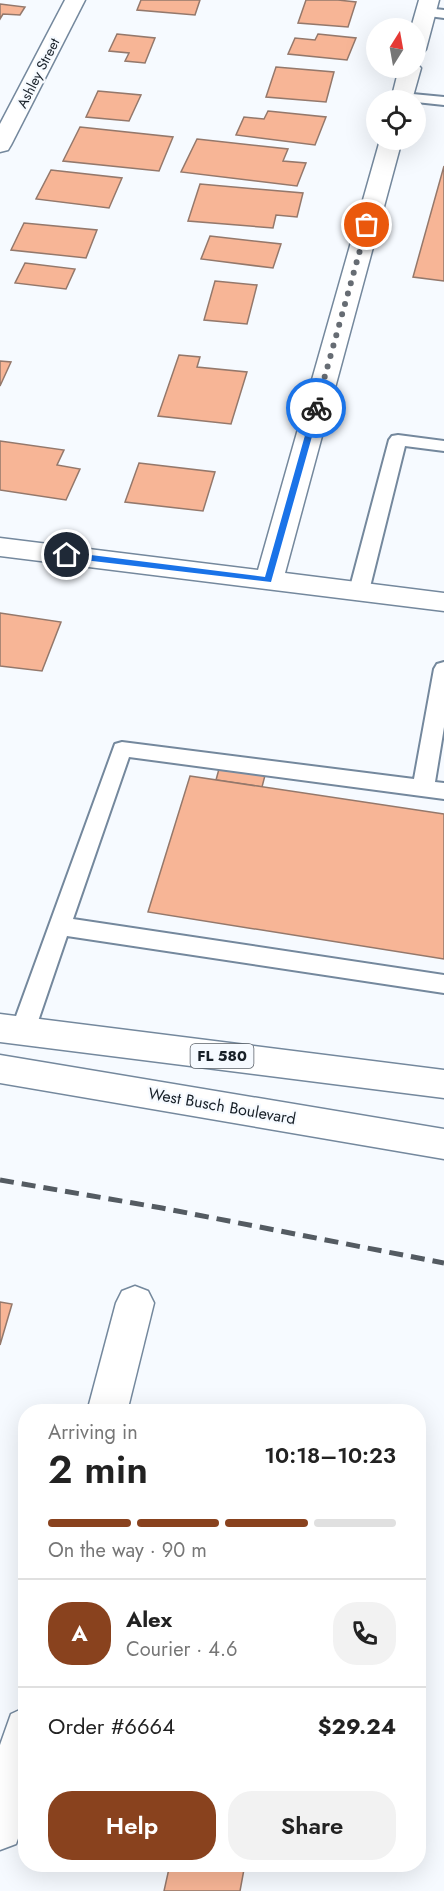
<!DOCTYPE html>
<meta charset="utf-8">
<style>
body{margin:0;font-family:Jost,sans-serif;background:#f2f2f2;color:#222;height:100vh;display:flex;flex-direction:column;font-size:22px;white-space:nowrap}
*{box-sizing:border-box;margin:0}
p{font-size:20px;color:#767676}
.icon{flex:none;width:33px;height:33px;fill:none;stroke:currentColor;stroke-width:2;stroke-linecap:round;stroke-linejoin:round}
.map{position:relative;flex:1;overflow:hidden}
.sheet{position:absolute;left:18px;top:1404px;width:408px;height:468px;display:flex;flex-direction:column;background:#fff;border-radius:24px;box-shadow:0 6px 24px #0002}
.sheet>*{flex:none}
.needle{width:39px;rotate:11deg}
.fabs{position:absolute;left:366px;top:18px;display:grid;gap:12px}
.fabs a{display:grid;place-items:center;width:60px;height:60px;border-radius:50%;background:#fff;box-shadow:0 6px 24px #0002;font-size:30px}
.pin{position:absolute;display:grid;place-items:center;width:51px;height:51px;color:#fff;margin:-26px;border:3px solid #fff;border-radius:50%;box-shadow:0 2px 6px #0007}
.courier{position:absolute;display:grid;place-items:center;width:60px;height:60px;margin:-30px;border:4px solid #1a73e8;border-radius:50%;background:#fff;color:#222;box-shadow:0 2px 8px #0007}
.overview em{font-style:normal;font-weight:600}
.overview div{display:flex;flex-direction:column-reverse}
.overview{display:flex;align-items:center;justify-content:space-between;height:102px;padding:0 30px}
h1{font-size:39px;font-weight:600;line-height:45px}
.bar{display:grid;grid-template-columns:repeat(4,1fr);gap:9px 6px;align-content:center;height:72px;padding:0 30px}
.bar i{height:8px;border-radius:4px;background:#e0e0e0}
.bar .selected{background:#89421e}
.bar p{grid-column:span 4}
.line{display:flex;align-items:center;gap:15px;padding:0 30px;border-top:2px solid #e0e0e0}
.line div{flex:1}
.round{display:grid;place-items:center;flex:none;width:63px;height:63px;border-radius:24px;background:#f2f2f2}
.button{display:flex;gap:12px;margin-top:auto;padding:12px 30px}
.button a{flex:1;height:69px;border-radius:24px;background:#89421e;color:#fff;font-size:24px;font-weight:600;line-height:69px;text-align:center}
.button a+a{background:#f2f2f2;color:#222}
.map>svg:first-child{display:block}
.building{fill:#f7b596;stroke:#94786b;stroke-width:1.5}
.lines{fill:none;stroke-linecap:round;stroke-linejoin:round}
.service-casing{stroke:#74889d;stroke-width:4}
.minor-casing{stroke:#74889d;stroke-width:3}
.primary-casing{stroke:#74889d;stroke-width:3}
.service{fill:#fff;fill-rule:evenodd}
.minor{fill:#fff;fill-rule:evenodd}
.primary{fill:#fff;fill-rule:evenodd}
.rail{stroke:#545b62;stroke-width:5;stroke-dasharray:14 8;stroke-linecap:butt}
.route{fill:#1a73e8}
.done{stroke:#666c73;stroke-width:6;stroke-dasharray:0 10.8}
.labels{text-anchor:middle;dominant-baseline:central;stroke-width:4.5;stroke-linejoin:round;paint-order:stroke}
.far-street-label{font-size:14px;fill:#182028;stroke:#f6faff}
.shield{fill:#f6faff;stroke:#5b6168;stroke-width:1.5}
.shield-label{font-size:15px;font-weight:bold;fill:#182028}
.street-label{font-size:16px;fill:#182028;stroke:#f6faff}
</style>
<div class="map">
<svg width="444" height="1891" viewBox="0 0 444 1891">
<rect width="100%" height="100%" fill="#f6faff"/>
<g class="building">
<polygon points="141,0 200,0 195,15 137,10"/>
<polygon points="306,0 338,0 356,2 348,27 298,23"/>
<polygon points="0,4 25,7 20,15 3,14 0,19"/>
<polygon points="117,34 155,38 145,63 125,61 129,53 109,51"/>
<polygon points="318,34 356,38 347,60 288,54 295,38 315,40"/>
<polygon points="276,67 334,72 326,102 266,97"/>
<polygon points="98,91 141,95 129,121 86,117"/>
<polygon points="268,111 326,117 315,145 236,135 244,117 264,119"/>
<polygon points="80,127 173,137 159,171 63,161"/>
<polygon points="197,139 288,149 283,161 306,163 297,186 181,172"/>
<polygon points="444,166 444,281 413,277"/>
<polygon points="51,170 122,178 109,208 36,199"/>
<polygon points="200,184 303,193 297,217 276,215 273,228 188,221"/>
<polygon points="24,223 97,230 86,258 11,250"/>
<polygon points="210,236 281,244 273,268 201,259"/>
<polygon points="25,263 75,269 66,289 15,283"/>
<polygon points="215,281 257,285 247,324 204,320"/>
<polygon points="179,355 200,357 197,367 247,372 231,424 158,416"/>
<polygon points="0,361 11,362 0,386"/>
<polygon points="0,441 64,450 57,465 80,469 66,500 0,490"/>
<polygon points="139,463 215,472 203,511 125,502"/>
<polygon points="0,613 61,622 42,671 0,666"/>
<polygon points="222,758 268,764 262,787 216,780"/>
<polygon points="190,776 444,814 444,959 148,912"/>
<polygon points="0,1302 12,1304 0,1345"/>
<polygon points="170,1864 245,1864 240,1891 164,1891"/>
</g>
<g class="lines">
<g class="service-casing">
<g id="service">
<polygon points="426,8 444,10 444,18 421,15 419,12 421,9"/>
<polygon points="402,93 444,97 444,105 397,100 395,97"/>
<polygon points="398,435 444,441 444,451 405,446 369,591 366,595 359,597 352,595 349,591 389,440 392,436"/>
<polygon points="444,662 444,727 435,782 444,783 444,799 129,757 73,919 444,975 444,993 67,936 35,1030 31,1037 23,1039 15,1037 11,1030 115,744 122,742 414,779 434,669 437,664"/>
</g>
</g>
<g class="minor-casing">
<g id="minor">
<polygon points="65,0 85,0 11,145 8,150 0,152 0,124"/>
<polygon points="419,0 439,0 426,49 423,53 416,55 416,28 411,28"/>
<polygon points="416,63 421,68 412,100 391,100 399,68 416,68"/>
<polygon points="380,140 402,140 285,573 444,593 444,611 0,556 0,538 258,570"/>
<polygon points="135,1286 148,1291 154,1303 127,1412 87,1412 116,1303 122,1291"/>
<polygon points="26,1707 26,1816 16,1844 0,1850 0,1745 11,1714"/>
</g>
</g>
<g class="primary-casing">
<g id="primary">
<polygon points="0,1014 444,1070 444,1098 0,1042"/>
<polygon points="0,1055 444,1129 444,1159 0,1083"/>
</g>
</g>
<use href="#service" class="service"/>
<use href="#minor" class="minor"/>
<use href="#primary" class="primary"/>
<polyline class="rail" points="0,1180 162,1208 444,1263"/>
</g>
<polygon class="route" points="313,407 320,408 271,582 67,558 63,555 67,552 265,577"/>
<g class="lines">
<polyline class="done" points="316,408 367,225"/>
</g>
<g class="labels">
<g class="far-street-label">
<text transform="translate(38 73) rotate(-63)">Ashley Street</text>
</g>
<rect class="shield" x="190.5" y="1044" width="63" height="24" rx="4.5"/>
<g class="shield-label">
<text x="222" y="1056">FL 580</text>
</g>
<g class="street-label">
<text transform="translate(222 1106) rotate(10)">West Busch Boulevard</text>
</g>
</g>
</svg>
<div class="fabs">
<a><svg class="needle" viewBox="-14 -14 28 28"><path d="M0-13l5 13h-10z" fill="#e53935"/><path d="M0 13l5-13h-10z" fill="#767676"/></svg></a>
<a><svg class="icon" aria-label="locate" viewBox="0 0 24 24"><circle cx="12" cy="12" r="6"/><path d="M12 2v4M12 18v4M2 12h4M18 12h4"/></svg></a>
</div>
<div class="pin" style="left:367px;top:225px;background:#ea580c"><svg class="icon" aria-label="bag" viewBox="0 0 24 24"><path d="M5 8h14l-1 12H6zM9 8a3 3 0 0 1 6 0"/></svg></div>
<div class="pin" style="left:67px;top:555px;background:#1f2937"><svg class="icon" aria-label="home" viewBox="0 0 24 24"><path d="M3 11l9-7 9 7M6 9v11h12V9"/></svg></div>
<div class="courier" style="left:316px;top:408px"><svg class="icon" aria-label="bike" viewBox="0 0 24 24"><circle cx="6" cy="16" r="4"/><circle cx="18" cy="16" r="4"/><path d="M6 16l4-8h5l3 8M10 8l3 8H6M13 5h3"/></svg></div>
<section class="sheet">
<div class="overview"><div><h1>2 min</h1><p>Arriving in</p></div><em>10:18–10:23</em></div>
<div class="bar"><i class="selected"></i><i class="selected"></i><i class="selected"></i><i></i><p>On the way · 90 m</p></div>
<div class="line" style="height:108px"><b class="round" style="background:#89421e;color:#fff">A</b><div><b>Alex</b><p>Courier · 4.6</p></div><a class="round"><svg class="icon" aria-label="phone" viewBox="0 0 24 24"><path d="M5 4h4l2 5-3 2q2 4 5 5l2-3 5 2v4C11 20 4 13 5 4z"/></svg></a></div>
<div class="line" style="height:78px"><div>Order #6664</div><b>$29.24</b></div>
<div class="button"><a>Help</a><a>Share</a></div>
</section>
</div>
